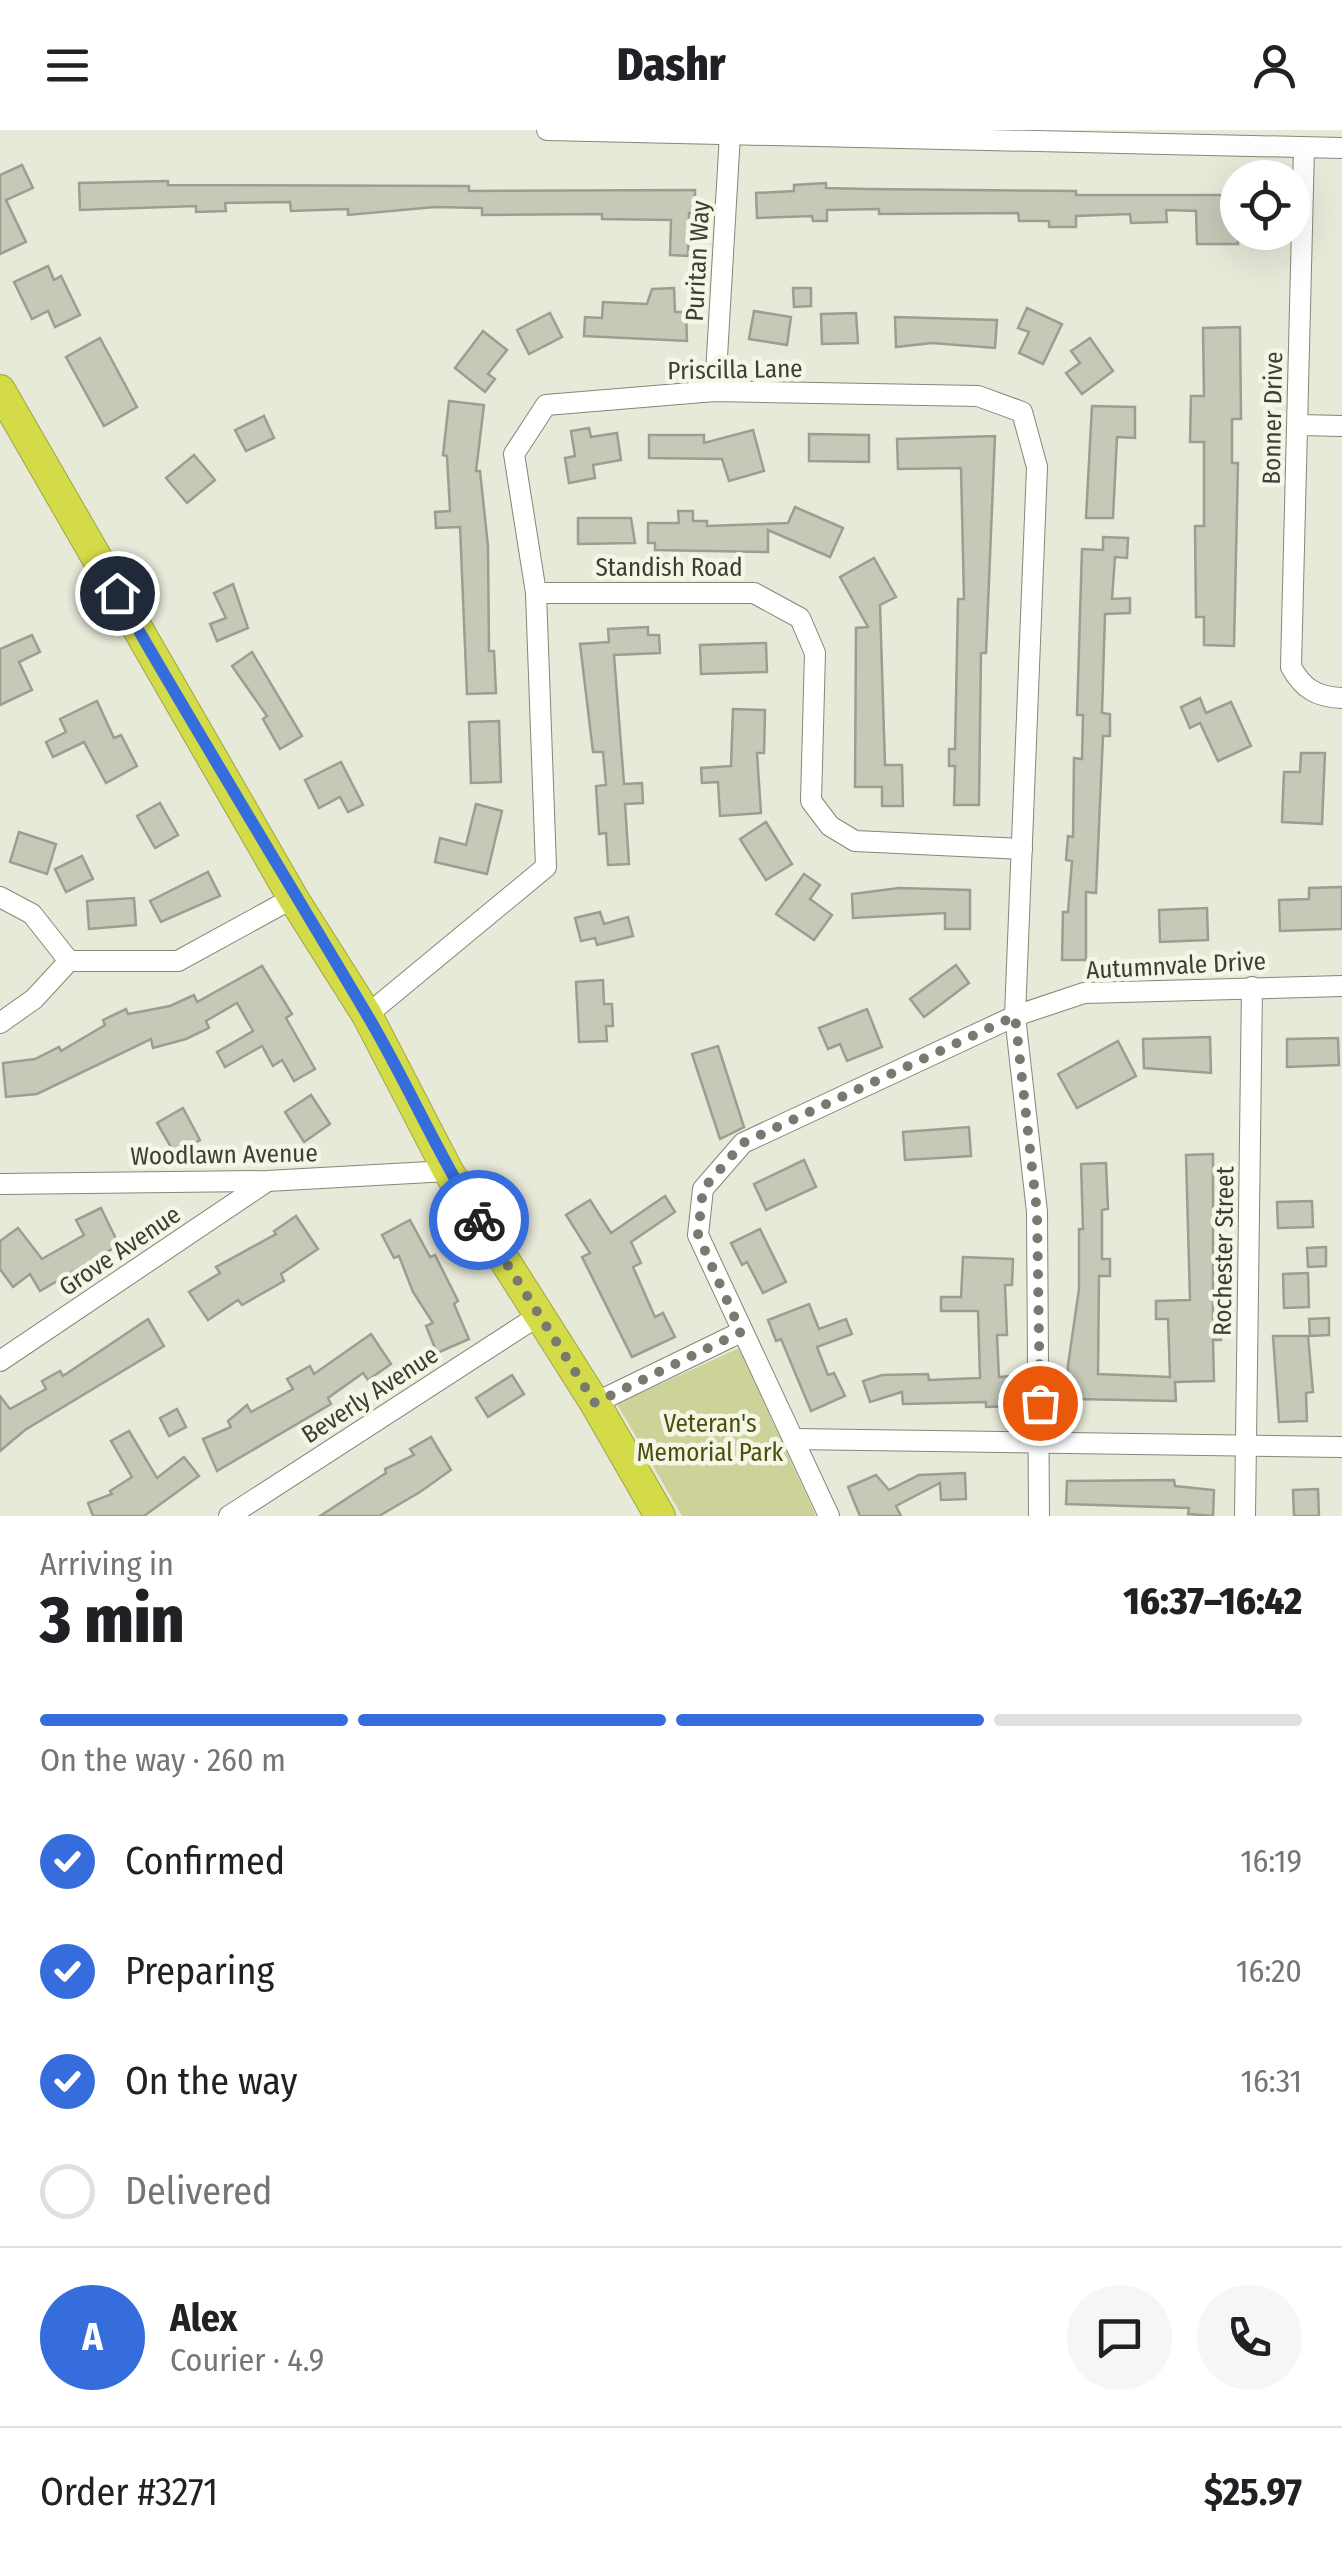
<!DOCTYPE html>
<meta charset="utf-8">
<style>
body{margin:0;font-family:"Fira Sans Condensed",sans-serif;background:#f6f6f6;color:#202124;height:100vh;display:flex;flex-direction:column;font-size:38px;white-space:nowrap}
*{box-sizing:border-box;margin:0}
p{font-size:32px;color:#757577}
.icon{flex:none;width:55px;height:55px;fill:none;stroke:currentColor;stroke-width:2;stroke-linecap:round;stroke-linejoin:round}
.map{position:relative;height:1386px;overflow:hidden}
.panel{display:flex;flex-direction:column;background:#fff;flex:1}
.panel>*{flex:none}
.controls{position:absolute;left:1220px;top:30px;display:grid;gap:20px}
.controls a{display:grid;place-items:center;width:90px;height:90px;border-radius:50%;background:#fff;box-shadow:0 10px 40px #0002;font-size:50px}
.pin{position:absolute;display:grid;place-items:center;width:85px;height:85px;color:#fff;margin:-42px;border:5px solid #fff;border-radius:50%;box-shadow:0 2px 10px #0007}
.courier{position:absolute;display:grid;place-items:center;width:100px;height:100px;margin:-50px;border:8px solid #356ddc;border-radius:50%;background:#fff;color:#222;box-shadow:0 2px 12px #0007}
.summary em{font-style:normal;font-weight:800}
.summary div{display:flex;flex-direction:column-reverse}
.summary{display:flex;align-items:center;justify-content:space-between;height:170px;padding:0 40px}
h1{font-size:65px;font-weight:800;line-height:75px}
.bar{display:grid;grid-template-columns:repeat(4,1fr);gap:15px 10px;align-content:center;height:120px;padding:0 40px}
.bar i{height:12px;border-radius:8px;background:#e0e0e0}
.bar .selected{background:#356ddc}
.bar p{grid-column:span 4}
.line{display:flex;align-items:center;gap:25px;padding:0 40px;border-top:2px solid #e0e0e0}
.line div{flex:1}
.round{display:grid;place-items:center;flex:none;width:105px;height:105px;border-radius:52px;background:#f6f6f6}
ol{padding:0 40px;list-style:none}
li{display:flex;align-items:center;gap:30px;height:110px}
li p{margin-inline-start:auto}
li .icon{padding:10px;border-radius:50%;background:#356ddc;color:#fff;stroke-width:4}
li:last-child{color:#757577}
li i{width:55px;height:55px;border:5px solid #e0e0e0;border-radius:50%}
header{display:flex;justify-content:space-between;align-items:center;height:130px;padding:0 40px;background:#fff;font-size:45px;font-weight:800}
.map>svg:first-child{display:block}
.green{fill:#cdd299}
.building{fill:#c6c8b8;stroke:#9d9e90;stroke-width:2.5}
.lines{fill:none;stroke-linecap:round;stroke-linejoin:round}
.minor-casing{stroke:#858778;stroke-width:22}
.highway-casing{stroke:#9fa442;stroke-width:32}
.minor{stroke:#fff;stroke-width:20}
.highway{stroke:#d4db48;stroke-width:30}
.done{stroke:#787a70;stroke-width:10;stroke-dasharray:0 18}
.route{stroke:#356ddc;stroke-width:12}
.labels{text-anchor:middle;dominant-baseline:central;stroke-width:9;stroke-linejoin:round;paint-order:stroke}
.street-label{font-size:25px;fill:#3d3e37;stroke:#f4f6e6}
.park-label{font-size:25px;fill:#4c4f0c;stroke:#f4f6e6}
</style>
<header><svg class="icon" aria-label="menu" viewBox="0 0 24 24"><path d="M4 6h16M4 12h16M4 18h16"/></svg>Dashr<svg class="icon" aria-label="person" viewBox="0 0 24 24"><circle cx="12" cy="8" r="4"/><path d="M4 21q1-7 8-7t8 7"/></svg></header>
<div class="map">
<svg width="1342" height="1386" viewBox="0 0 1342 1386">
<rect width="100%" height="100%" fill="#e7e9d9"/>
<polygon class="green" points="739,1218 816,1386 682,1386 617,1274"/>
<g class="building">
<polygon points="22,35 33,58 6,70 26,112 0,124 0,45"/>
<polygon points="168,51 168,55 469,56 469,61 695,60 695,83 689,83 688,126 670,125 671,90 602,89 602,84 482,85 482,78 435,77 348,85 348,79 291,81 290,72 225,73 226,81 196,82 196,76 80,80 79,53"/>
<polygon points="826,53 826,58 867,59 1076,61 1076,65 1238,65 1238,114 1197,114 1196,81 1166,80 1167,92 1131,93 1130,84 1076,86 1076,97 1049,97 1049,91 1019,91 1018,83 879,84 879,79 827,80 827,91 813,91 812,86 757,88 756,63 794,61 794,55"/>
<polygon points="48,136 54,150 61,146 80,185 55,197 48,181 32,189 14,152"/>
<polygon points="674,158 675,182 686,182 687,211 584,206 585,187 602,188 603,172 647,174 652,159"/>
<polygon points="793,158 811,158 811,176 794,177"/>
<polygon points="1027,178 1062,194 1043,234 1019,223 1029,202 1018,198"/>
<polygon points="754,181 791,187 787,215 749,209"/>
<polygon points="550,183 562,207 529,224 517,200"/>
<polygon points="856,183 858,213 822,214 821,184"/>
<polygon points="895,187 997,190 995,218 932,213 896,217"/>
<polygon points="1240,197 1241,289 1232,289 1232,333 1238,333 1234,516 1204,515 1204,487 1196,487 1195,396 1204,396 1204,312 1190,312 1191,266 1204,266 1203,198"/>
<polygon points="483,201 507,220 488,244 495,249 485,262 455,238"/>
<polygon points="100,208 137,277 104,296 66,227"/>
<polygon points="1090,208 1113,241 1082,264 1066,243 1080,233 1071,221"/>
<polygon points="449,271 484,275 476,341 480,341 488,416 489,521 494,521 496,563 467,564 460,397 436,398 435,382 450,381 447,326 443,325"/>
<polygon points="1092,276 1135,277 1135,308 1117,307 1113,388 1086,388"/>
<polygon points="264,286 274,308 246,321 235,300"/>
<polygon points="589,298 591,307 617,303 621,330 593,335 595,348 569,353 565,328 575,326 571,301"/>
<polygon points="753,300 764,341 729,351 722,329 649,328 649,305 704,305 704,313"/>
<polygon points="809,304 869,305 869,332 809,331"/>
<polygon points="995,306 986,523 981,523 979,675 954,675 955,636 949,636 949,619 955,619 958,469 964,469 961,338 898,339 897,309"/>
<polygon points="194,325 215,350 187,373 166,348"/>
<polygon points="795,377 843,398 830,427 768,400 768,422 655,420 655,413 648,413 648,393 679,393 678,381 693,381 693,391 707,391 707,396 788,393"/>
<polygon points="578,388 631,388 635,413 578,414"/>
<polygon points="1103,407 1128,408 1127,428 1115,427 1112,469 1130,468 1130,483 1105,484 1102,583 1110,584 1110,606 1103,606 1096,763 1086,762 1086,830 1062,830 1063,782 1068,782 1072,731 1066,730 1068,706 1073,707 1074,628 1082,629 1083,585 1077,585 1082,419 1103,420"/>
<polygon points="874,428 896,467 880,475 885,635 902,635 903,676 882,676 882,657 855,657 856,498 868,497 840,447"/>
<polygon points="233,454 248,498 217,511 210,494 226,488 214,463"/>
<polygon points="648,497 648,505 659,505 660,523 614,525 624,654 642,653 643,673 625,674 629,734 608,735 606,703 599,704 596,656 606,655 603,622 593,622 580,514 609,512 608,499"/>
<polygon points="32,505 40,522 19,532 32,560 0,575 0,519"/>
<polygon points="766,513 767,542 701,544 700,515"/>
<polygon points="252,522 302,606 280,619 263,589 267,586 232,536"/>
<polygon points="1200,568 1206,583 1231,572 1251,616 1218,631 1200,593 1190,598 1181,577"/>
<polygon points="97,571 114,608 121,605 137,636 106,653 84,612 53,627 46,612 66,602 60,589"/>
<polygon points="733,579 765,580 764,623 757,623 761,683 720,686 718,652 702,653 701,638 731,636"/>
<polygon points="499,591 501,652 471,653 469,592"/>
<polygon points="1301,623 1325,623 1322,694 1282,692 1284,642 1300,642"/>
<polygon points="341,632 363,675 348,682 340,667 319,678 305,650"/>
<polygon points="160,673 178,705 155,718 137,686"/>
<polygon points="476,674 502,681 487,744 435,732 440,708 466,715"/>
<polygon points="766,692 792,734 766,750 740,709"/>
<polygon points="19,702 56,714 47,744 10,732"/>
<polygon points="82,726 93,749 66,762 55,739"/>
<polygon points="208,742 220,766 161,792 150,771"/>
<polygon points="804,744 820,755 810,769 832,785 814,810 776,784"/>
<polygon points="1342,757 1342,799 1280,801 1279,770 1309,769 1309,758"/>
<polygon points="899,758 970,760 970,799 945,799 945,783 853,788 852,764"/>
<polygon points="134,768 136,795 89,799 87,771"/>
<polygon points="1207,778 1208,810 1160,812 1159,780"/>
<polygon points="600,782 604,794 628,787 633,806 597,815 595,808 581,811 575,788"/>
<polygon points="956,835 969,853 924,887 910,869"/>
<polygon points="262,836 292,884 286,888 315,939 294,951 282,930 273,936 262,916 225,937 217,922 253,901 237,873 206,891 209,898 186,909 153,918 151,909 37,964 6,967 3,933 35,929 59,917 61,921 105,895 103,890 126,879 128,884 170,876 194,865 197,872"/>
<polygon points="603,850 604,874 612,874 613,896 606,896 607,911 579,912 576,852"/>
<polygon points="867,879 882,917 847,931 840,914 828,919 819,898"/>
<polygon points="1210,907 1211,943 1144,938 1143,909"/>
<polygon points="1338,908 1339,935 1287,937 1287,909"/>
<polygon points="1118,911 1136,946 1077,978 1058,944"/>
<polygon points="718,916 744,997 720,1009 692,924"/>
<polygon points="311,965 330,994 304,1012 285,982"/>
<polygon points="183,978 200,1010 175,1024 157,993"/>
<polygon points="969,997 971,1026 905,1030 903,1002"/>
<polygon points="1213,1024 1213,1190 1220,1189 1221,1210 1213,1210 1214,1251 1175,1252 1176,1271 1076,1269 1075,1251 1068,1251 1068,1235 1079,1159 1079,1099 1083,1099 1081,1034 1106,1033 1108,1079 1102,1080 1102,1129 1110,1129 1110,1146 1099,1146 1098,1244 1170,1247 1168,1189 1156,1189 1156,1171 1190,1170 1186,1025"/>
<polygon points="804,1030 816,1057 766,1080 754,1054"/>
<polygon points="665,1066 675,1082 631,1112 641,1133 633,1137 655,1187 663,1183 675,1207 632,1227 582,1127 590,1123 566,1085 590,1070 611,1103"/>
<polygon points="1312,1071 1313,1097 1278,1098 1277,1072"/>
<polygon points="101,1078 119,1115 40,1161 30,1144 13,1157 0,1139 0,1111 18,1098 42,1129 84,1105 76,1090"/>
<polygon points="296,1086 318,1119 281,1144 284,1151 242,1175 238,1170 208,1190 189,1162 220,1143 216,1137 276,1104 274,1101"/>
<polygon points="410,1090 430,1127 435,1125 458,1171 454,1174 469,1209 437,1223 426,1196 433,1193 413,1162 399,1126 394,1128 382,1105"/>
<polygon points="760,1099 786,1152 763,1163 747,1132 742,1135 731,1113"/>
<polygon points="1326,1117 1326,1136 1308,1137 1307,1118"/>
<polygon points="963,1127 1013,1129 1012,1155 1005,1155 1007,1205 997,1205 999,1247 1011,1246 1012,1276 986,1277 986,1272 903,1274 902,1262 870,1272 863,1251 882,1245 928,1244 929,1250 980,1248 978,1181 941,1181 941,1167 961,1167"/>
<polygon points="1308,1143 1309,1177 1284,1178 1283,1144"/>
<polygon points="809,1174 819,1199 846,1189 852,1204 817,1217 828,1245 834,1243 845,1266 811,1281 781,1209 776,1211 768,1190"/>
<polygon points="1329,1188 1329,1205 1310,1206 1309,1189"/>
<polygon points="148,1189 164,1216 25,1300 0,1321 0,1266 10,1279 46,1259 42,1251 60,1241 63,1246"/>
<polygon points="371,1204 391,1234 368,1250 363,1243 328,1268 331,1274 217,1341 203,1309 231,1297 228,1291 247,1275 251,1282 293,1259 287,1249 310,1236 314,1244"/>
<polygon points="1273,1206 1308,1206 1313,1262 1306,1263 1307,1291 1279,1292"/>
<polygon points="512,1245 524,1264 488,1287 476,1268"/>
<polygon points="177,1279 186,1297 169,1306 160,1288"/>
<polygon points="129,1301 157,1348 184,1327 199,1346 144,1386 93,1386 88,1373 112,1364 110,1361 132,1347 111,1311"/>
<polygon points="431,1307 451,1340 420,1362 379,1386 320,1386 386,1343 385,1339 414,1325 410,1319"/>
<polygon points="965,1343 966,1369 941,1370 940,1353 896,1376 901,1386 860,1386 848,1357 876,1345 889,1360 919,1345"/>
<polygon points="1174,1350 1175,1356 1214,1360 1213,1386 1188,1384 1189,1378 1066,1374 1067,1351"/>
<polygon points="1318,1359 1319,1386 1294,1386 1293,1360"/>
</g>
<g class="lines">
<g class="minor-casing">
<g id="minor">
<polyline points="547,0 1342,18"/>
<path d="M1304 18 1291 537C1303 559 1317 567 1342 568"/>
<polyline points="715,261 730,4"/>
<polyline points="1299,295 1342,296"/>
<polyline points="536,463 754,463 800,488 815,523 811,671 830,696 855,711 1022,719"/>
<polyline points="0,767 32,784 69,831"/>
<polyline points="367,885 546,737 536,463 514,324 546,275 715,261 978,266 1022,282 1037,337 1015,886 1037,1082 1039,1386"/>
<polyline points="0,893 34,869 69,831 178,831 293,768"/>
<polyline points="0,1054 267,1051 448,1041"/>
<polyline points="0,1231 266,1052"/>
<polyline points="595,1273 741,1202"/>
<polyline points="794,1309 1342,1317"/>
<polyline points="229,1386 538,1186"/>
<polyline points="829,1386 698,1105 703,1059 743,1013 1015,886 1084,863 1342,856"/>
<polyline points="1245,1386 1252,857"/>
</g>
</g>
<g class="highway-casing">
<polyline id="highway" points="0,260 293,768 367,885 448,1041 595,1273 660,1386"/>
</g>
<use href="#minor" class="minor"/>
<use href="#highway" class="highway"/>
</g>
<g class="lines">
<polyline class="done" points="479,1090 595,1273 741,1202 698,1105 703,1059 743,1013 1015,886 1037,1082 1040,1273"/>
<path class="route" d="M117 463C198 604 283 743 366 883 406 950 437 1023 479 1090"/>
</g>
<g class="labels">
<g class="street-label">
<text transform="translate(698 131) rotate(-87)">Puritan Way</text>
<text transform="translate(735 240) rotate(-1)">Priscilla Lane</text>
<text transform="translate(1273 288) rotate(-89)">Bonner Drive</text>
<text x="669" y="438">Standish Road</text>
<text transform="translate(1176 836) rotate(-3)">Autumnvale Drive</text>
<text transform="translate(224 1025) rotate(-1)">Woodlawn Avenue</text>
<text transform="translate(120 1121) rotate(-34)">Grove Avenue</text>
<text transform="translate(1224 1121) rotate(-89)">Rochester Street</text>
<text transform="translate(370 1265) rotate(-33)">Beverly Avenue</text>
</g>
<g class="park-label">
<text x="710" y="1294">Veteran's<tspan x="710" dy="29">Memorial Park</tspan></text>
</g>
</g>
</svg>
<div class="controls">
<a><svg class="icon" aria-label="locate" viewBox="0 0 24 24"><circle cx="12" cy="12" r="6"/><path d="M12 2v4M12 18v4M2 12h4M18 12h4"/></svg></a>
</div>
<div class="pin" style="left:1040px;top:1273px;background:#ea580c"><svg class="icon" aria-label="bag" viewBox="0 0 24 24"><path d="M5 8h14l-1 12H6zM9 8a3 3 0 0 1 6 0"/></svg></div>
<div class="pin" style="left:117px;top:463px;background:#1f2937"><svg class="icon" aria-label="home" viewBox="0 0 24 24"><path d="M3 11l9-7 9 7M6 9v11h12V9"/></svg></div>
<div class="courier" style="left:479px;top:1090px"><svg class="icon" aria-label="bike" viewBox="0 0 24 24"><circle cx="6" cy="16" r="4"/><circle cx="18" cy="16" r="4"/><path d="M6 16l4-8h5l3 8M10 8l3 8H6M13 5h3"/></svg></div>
</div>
<section class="panel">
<div class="summary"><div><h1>3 min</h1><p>Arriving in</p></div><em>16:37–16:42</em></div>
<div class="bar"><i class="selected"></i><i class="selected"></i><i class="selected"></i><i></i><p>On the way · 260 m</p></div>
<ol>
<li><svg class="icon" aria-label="check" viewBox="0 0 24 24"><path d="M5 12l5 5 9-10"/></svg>Confirmed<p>16:19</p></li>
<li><svg class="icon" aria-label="check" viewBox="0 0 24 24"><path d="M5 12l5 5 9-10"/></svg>Preparing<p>16:20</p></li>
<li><svg class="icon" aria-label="check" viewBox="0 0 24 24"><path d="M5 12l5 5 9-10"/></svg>On the way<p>16:31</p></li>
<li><i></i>Delivered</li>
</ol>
<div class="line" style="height:180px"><b class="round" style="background:#356ddc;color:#fff">A</b><div><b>Alex</b><p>Courier · 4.9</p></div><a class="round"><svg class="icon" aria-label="chat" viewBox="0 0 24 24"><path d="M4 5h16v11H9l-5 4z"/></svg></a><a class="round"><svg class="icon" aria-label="phone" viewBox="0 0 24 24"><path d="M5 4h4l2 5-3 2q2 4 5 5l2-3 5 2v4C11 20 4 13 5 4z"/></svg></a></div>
<div class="line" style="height:130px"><div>Order #3271</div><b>$25.97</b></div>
</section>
